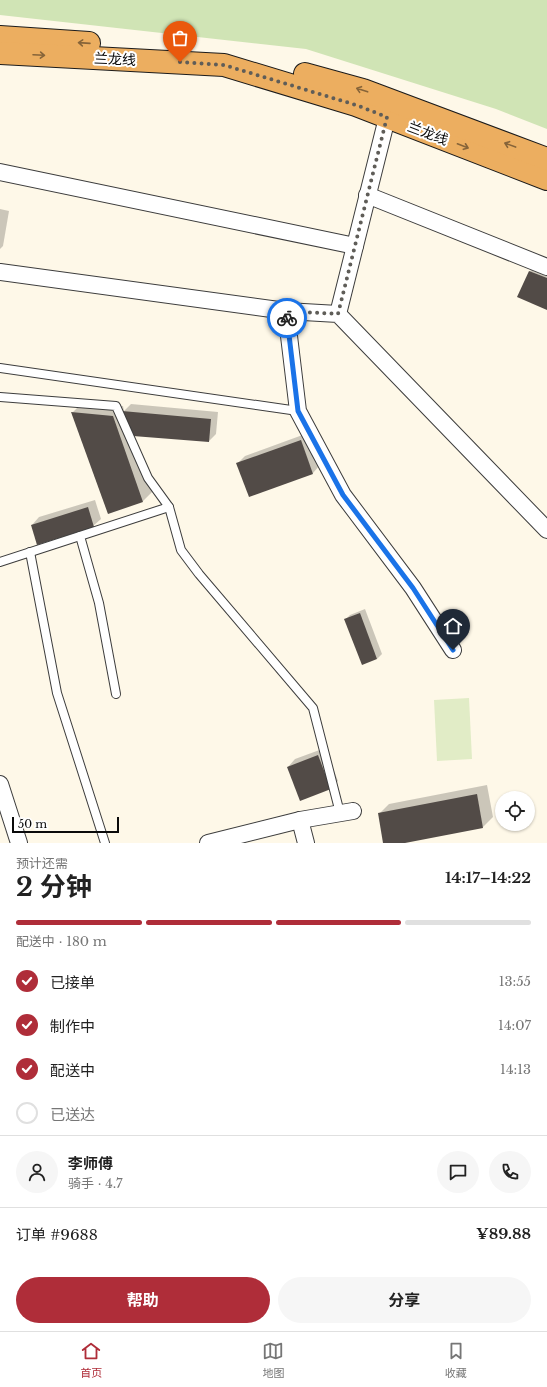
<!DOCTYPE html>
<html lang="zh">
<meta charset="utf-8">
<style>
body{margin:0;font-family:"Libre Baskerville","Noto Sans SC",serif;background:#f6f6f6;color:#222;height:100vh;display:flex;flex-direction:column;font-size:15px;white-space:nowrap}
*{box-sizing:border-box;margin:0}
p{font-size:13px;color:#767676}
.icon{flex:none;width:22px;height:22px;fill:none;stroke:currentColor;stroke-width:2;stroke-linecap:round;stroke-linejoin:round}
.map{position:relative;height:843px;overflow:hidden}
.panel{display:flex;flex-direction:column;background:#fff;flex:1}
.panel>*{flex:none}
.buttons{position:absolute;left:495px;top:791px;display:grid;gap:8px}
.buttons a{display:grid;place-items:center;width:40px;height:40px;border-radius:50%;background:#fff;box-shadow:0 1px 3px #0004;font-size:20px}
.scale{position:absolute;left:12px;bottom:10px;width:107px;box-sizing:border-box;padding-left:4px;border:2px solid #0a0a0a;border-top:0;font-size:11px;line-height:14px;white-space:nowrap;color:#0a0a0a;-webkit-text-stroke:3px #fff;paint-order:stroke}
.pin{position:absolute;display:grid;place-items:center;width:34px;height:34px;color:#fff;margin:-41px -17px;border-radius:50% 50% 50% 0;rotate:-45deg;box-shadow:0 0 4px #0007}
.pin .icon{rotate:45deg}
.courier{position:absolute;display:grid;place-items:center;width:40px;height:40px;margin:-20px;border:3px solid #1a73e8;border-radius:50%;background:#fff;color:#222;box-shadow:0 1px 5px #0007}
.overview em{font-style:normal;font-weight:700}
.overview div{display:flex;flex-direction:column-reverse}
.overview{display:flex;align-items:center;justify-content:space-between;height:68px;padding:0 16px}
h1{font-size:26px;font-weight:700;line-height:30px}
.bar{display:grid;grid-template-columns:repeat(4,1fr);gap:6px 4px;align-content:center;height:48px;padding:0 16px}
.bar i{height:5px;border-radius:3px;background:#e0e0e0}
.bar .current{background:#af2d39}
.bar p{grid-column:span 4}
.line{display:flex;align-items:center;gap:10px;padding:0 16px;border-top:1px solid #e0e0e0}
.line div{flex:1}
.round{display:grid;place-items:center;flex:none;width:42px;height:42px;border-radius:21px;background:#f6f6f6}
ol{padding:0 16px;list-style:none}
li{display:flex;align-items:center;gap:12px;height:44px}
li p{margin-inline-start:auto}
li .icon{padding:4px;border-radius:50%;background:#af2d39;color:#fff;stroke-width:4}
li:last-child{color:#767676}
li i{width:22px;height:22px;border:2px solid #e0e0e0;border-radius:50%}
.action{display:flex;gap:8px;margin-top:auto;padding:8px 16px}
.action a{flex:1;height:46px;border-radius:24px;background:#af2d39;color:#fff;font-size:16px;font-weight:700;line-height:46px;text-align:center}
.action a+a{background:#f6f6f6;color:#222}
.tab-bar{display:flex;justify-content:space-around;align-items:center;height:56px;border-top:1px solid #e0e0e0;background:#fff;font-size:11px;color:#767676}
.tab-bar a{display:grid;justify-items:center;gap:2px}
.tab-bar .current{color:#af2d39}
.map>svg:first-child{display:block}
.green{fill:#d0e4b5}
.pitch{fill:#e1ecc6}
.shadow{fill:#0003}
.building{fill:#524b47}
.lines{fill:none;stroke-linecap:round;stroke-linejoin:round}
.service-casing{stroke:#3d3d3d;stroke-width:10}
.minor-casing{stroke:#3d3d3d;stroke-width:18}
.trunk-casing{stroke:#1b1b1b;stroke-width:24}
.service{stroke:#fff;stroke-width:8}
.minor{stroke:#fff;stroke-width:16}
.trunk{stroke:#ecae60;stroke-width:22}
.oneway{stroke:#866439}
.done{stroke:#5f5d58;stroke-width:4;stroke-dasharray:0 7.2}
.route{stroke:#1a73e8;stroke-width:5}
.labels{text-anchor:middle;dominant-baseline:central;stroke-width:4;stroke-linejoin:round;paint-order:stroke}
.street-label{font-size:14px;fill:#0a0a0a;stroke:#fff}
</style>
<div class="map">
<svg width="547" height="843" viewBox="0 0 547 843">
<rect width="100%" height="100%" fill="#fef8e8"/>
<polygon class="green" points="0,0 547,0 547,129 496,109 306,49 0,15"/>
<polygon class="pitch" points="469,698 472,759 437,761 434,700"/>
<g class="shadow">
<polygon points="0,209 9,211 3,246 0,249"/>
<polygon points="538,264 547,268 547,309 519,297 530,271"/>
<polygon points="82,403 123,406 124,411 131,404 218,412 216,434 209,441 133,435 153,491 143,501 108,513 72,413"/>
<polygon points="308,433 320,465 313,473 238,463 245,456"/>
<polygon points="95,500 101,519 93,526 32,525 39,517"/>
<polygon points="365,609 382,654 377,659 345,620 350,615"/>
<polygon points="325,748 338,781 330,788 288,767 295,759"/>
<polygon points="487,785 493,817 483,827 400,843 384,843 379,814 389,804"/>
</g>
<g class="building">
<polygon points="529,271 547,278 547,310 517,297"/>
<polygon points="122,411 211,419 209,442 133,436"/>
<polygon points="71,412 113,416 143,502 108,514"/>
<polygon points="301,440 313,474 249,497 236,463"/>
<polygon points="88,507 94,527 37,545 31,525"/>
<polygon points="360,613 377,659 362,665 344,619"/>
<polygon points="318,755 331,789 300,801 287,767"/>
<polygon points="477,794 483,828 405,843 383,843 378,813"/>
</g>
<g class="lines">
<g class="service-casing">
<g id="service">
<polyline points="0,368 298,411"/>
<polyline points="0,397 116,406 148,478 169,507 181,550 199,574 313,708 340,813"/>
<polyline points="80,536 99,603 116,694"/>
<polyline points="30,552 57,693 105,843"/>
<polyline points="0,562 169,507"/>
</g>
</g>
<g class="minor-casing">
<g id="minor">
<polyline points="0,172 355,246"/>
<polyline points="367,195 547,267"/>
<polyline points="0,272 286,311 338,314 547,530"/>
<polyline points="286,311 298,411 343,495 413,588 453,650"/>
<polyline points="338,314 390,106"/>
<polyline points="0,784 19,843"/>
<polyline points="300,820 306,843"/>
<polyline points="208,843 300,820 353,811"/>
</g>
</g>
<g class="trunk-casing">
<g id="trunk">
<polyline points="0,37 89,43"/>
<polyline points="0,53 224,65 356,105 547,179"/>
<polyline points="305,74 363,90 547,159"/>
</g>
</g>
<use href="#service" class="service"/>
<use href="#minor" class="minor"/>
<use href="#trunk" class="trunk"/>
</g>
<defs><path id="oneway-shaft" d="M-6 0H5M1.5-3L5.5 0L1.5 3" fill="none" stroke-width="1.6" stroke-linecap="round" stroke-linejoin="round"/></defs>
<g class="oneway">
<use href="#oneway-shaft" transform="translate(84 43) rotate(-176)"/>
<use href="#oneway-shaft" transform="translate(39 55) rotate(3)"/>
<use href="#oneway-shaft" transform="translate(362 90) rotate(-162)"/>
<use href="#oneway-shaft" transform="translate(510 145) rotate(-160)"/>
<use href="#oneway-shaft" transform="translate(463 146) rotate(21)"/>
</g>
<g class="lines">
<polyline class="done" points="180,62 224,65 356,105 387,117 338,314 286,311 287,318"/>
<polyline class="route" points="287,318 298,411 343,495 413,588 453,650"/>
</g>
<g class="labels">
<g class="street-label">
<text transform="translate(115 59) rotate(3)">兰龙线</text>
<text transform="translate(428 133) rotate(21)">兰龙线</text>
</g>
</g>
</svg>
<div class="buttons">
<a><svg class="icon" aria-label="locate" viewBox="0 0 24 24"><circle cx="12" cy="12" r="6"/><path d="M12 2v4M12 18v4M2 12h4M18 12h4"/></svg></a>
</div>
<div class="scale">50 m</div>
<div class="pin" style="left:180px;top:62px;background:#ea580c"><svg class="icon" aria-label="bag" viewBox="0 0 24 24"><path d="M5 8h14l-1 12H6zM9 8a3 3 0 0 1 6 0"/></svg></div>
<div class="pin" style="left:453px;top:650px;background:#1f2937"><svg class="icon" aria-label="home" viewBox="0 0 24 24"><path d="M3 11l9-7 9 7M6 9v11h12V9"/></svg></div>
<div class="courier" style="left:287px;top:318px"><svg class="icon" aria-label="bike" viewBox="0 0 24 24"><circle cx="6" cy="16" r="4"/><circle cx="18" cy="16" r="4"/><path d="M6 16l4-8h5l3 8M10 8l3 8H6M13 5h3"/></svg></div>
</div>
<section class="panel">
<div class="overview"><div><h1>2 分钟</h1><p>预计还需</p></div><em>14:17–14:22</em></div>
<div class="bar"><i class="current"></i><i class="current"></i><i class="current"></i><i></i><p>配送中 · 180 m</p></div>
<ol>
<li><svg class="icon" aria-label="check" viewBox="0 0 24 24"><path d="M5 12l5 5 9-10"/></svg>已接单<p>13:55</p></li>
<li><svg class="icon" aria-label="check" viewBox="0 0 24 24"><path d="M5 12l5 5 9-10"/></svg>制作中<p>14:07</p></li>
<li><svg class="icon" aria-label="check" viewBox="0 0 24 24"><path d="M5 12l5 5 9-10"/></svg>配送中<p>14:13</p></li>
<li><i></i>已送达</li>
</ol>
<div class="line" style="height:72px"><a class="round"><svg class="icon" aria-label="person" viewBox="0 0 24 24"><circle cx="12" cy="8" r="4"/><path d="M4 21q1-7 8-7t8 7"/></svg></a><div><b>李师傅</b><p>骑手 · 4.7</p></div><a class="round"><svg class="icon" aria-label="chat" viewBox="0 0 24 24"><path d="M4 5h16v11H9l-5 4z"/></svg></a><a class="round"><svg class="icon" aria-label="phone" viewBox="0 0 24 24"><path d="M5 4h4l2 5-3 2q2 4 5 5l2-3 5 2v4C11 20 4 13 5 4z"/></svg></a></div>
<div class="line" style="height:52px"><div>订单 #9688</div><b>¥89.88</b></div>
<div class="action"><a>帮助</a><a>分享</a></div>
</section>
<nav class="tab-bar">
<a class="current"><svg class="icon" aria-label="home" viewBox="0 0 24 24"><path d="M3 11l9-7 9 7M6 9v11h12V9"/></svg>首页</a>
<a><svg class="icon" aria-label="map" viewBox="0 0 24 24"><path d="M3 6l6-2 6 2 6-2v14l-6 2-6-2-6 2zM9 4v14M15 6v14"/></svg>地图</a>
<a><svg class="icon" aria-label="saved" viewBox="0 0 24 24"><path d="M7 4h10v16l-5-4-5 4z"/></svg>收藏</a>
</nav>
